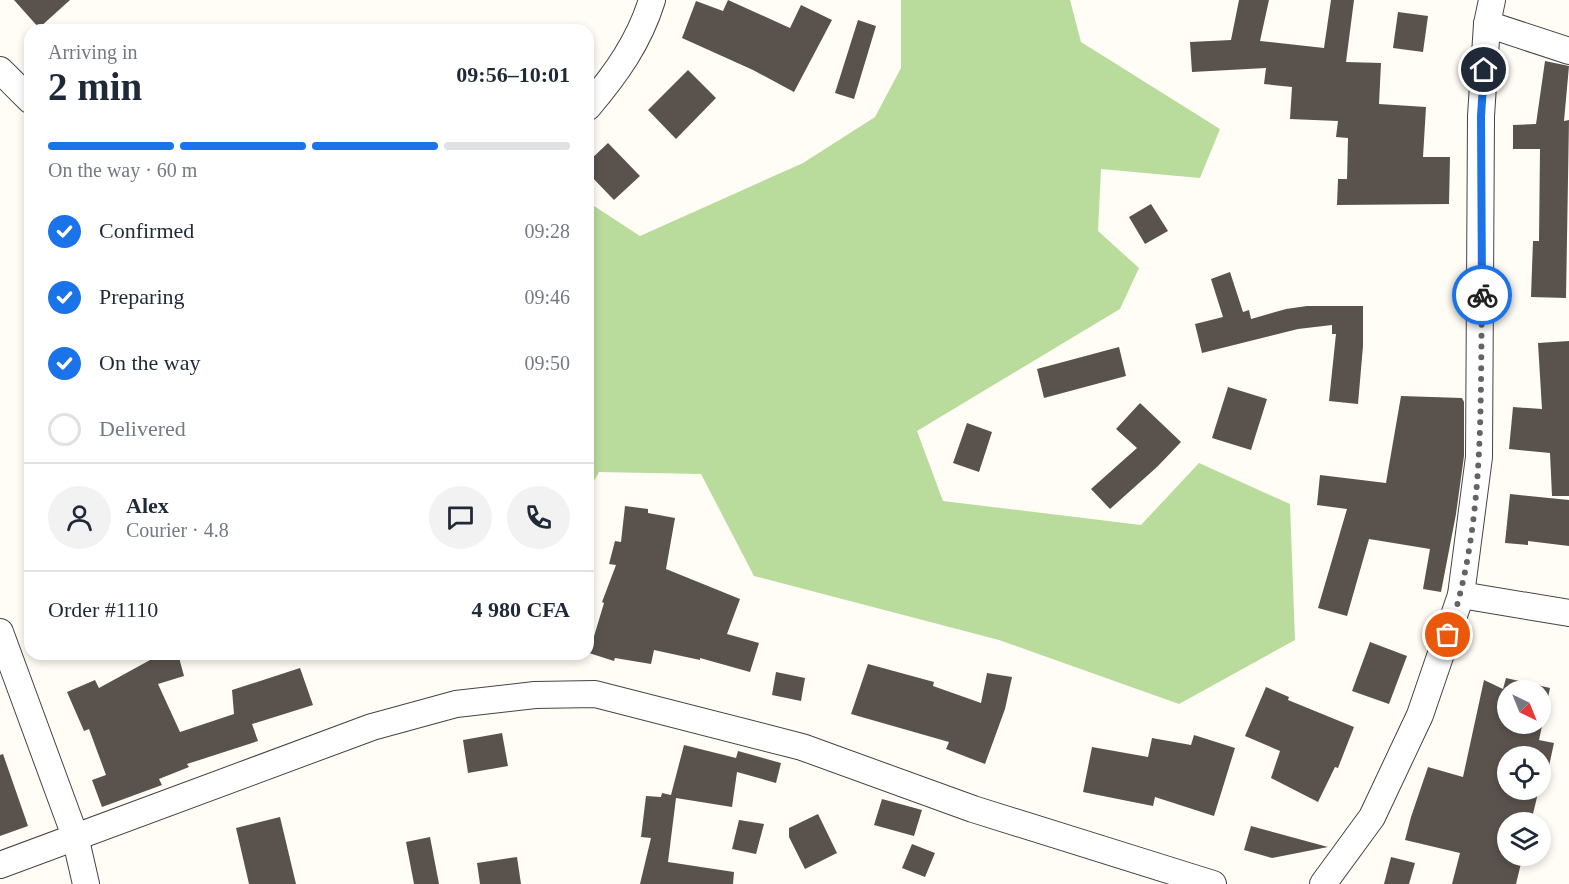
<!DOCTYPE html>
<meta charset="utf-8">
<style>
body{margin:0;font-family:"Times New Roman",serif;background:#f2f2f3;color:#1f2937;height:100vh;display:flex;flex-direction:column;font-size:22px;white-space:nowrap}
*{box-sizing:border-box;margin:0}
p{font-size:20px;color:#747a83}
.icon{flex:none;width:33px;height:33px;fill:none;stroke:currentColor;stroke-width:2;stroke-linecap:round;stroke-linejoin:round}
.map{position:relative;flex:1;overflow:hidden}
.drawer{position:absolute;left:24px;top:24px;width:570px;height:636px;display:flex;flex-direction:column;background:#fff;border-radius:18px;box-shadow:0 3px 9px #0003}
.drawer>*{flex:none}
.needle{width:39px;rotate:137deg}
.tools{position:absolute;left:1497px;top:680px;display:grid;gap:12px}
.tools a{display:grid;place-items:center;width:54px;height:54px;border-radius:50%;background:#fff;box-shadow:0 3px 9px #0003;font-size:30px}
.pin{position:absolute;display:grid;place-items:center;width:51px;height:51px;color:#fff;margin:-26px;border:3px solid #fff;border-radius:50%;box-shadow:0 2px 6px #0007}
.courier{position:absolute;display:grid;place-items:center;width:60px;height:60px;margin:-30px;border:4px solid #1a73e8;border-radius:50%;background:#fff;color:#222;box-shadow:0 2px 8px #0007}
.headline em{font-style:normal;font-weight:800}
.headline div{display:flex;flex-direction:column-reverse}
.headline{display:flex;align-items:center;justify-content:space-between;height:102px;padding:0 24px}
h1{font-size:39px;font-weight:800;line-height:45px}
.bar{display:grid;grid-template-columns:repeat(4,1fr);gap:9px 6px;align-content:center;height:72px;padding:0 24px}
.bar i{height:8px;border-radius:4px;background:#e0e1e3}
.bar .current{background:#1a73e8}
.bar p{grid-column:span 4}
.line{display:flex;align-items:center;gap:15px;padding:0 24px;border-top:2px solid #e0e1e3}
.line div{flex:1}
.round{display:grid;place-items:center;flex:none;width:63px;height:63px;border-radius:32px;background:#f2f2f3}
ol{padding:0 24px;list-style:none}
li{display:flex;align-items:center;gap:18px;height:66px}
li p{margin-inline-start:auto}
li .icon{padding:6px;border-radius:50%;background:#1a73e8;color:#fff;stroke-width:4}
li:last-child{color:#747a83}
li i{width:33px;height:33px;border:3px solid #e0e1e3;border-radius:50%}
.map>svg:first-child{display:block}
.forest{fill:#b9dc9c}
.building{fill:#5a524d;fill-rule:evenodd}
.lines{fill:none;stroke-linecap:round;stroke-linejoin:round}
.street-casing{stroke:#444;stroke-width:28}
.street{stroke:#fff;stroke-width:26}
.done{stroke:#646461;stroke-width:6;stroke-dasharray:0 10.8}
.route{stroke:#1a73e8;stroke-width:8}
</style>
<div class="map">
<svg width="1569" height="884" viewBox="0 0 1569 884">
<rect width="100%" height="100%" fill="#fffdf5"/>
<polygon class="forest" points="901,0 1070,0 1081,42 1220,129 1200,178 1101,169 1098,231 1139,268 1120,309 917,431 943,501 1141,525 1199,463 1290,504 1295,640 1179,704 999,640 754,576 701,474 599,472 588,492 588,202 640,236 803,163 875,117 901,68"/>
<g class="building">
<polygon points="14,0 70,0 39,28"/>
<polygon points="728,0 790,28 801,5 832,20 794,92 753,70 682,38 696,1 723,11"/>
<polygon points="1239,0 1269,0 1260,41 1324,48 1331,0 1354,0 1346,62 1381,63 1379,104 1426,107 1423,157 1450,157 1449,204 1337,205 1338,179 1347,179 1348,138 1336,137 1338,121 1290,119 1292,87 1264,84 1266,68 1192,72 1190,42 1231,40"/>
<polygon points="1398,12 1428,16 1423,52 1393,48"/>
<polygon points="858,20 876,26 854,99 835,93"/>
<polygon points="1545,61 1569,66 1564,121 1569,120 1566,298 1531,297 1533,241 1539,241 1540,149 1513,149 1513,125 1536,124"/>
<polygon points="688,70 716,98 676,139 648,110"/>
<polygon points="608,143 640,176 614,200 588,173 588,162"/>
<polygon points="1151,204 1168,231 1145,244 1129,217"/>
<polygon points="1230,272 1243,312 1249,310 1251,319 1286,309 1307,306 1363,306 1363,346 1358,404 1329,401 1336,334 1332,334 1332,325 1298,329 1202,353 1195,324 1223,317 1211,279"/>
<polygon points="1569,341 1569,496 1552,496 1550,453 1509,449 1513,407 1542,409 1538,343"/>
<polygon points="1119,347 1126,376 1044,398 1037,369"/>
<polygon points="1228,387 1267,399 1251,450 1212,438"/>
<polygon points="1401,396 1462,398 1464,402 1464,456 1456,514 1441,592 1423,589 1430,549 1369,539 1347,616 1318,608 1347,509 1317,505 1320,475 1386,483"/>
<polygon points="1140,403 1181,442 1157,467 1110,509 1091,489 1137,448 1116,429"/>
<polygon points="967,423 992,432 979,472 953,463"/>
<polygon points="1510,494 1569,500 1569,546 1528,541 1528,545 1505,543"/>
<polygon points="625,506 648,509 648,513 675,518 666,569 740,599 727,634 759,643 750,672 700,658 700,660 654,650 651,664 615,658 614,661 589,653 604,603 602,602 616,565 609,564 615,541 621,542"/>
<polygon points="1370,642 1407,656 1389,704 1352,691"/>
<polygon points="161,654 178,654 184,676 158,684 180,732 234,714 232,690 300,668 313,705 252,724 258,741 187,764 189,767 159,779 162,785 102,807 92,780 106,775 89,729 84,731 67,692 95,680 99,688"/>
<polygon points="868,664 934,682 933,686 981,703 987,673 1012,677 1005,709 985,764 946,749 949,742 851,714"/>
<polygon points="776,672 805,678 801,701 772,695"/>
<path d="M1506 678 1550 688 1539 740 1554 743 1546 780 1542 779 1540 784V756H1508V789H1539L1531 822H1508V855H1523L1516 884H1452L1460 853 1405 840 1411 817 1428 767 1463 777 1484 680 1503 689ZM1508 690H1540V723H1508Z"/>
<polygon points="1266,687 1289,697 1288,700 1354,727 1338,768 1335,767 1318,802 1271,778 1280,751 1245,736"/>
<polygon points="502,733 508,766 468,773 463,740"/>
<polygon points="1194,735 1235,748 1214,816 1155,797 1153,806 1083,792 1092,747 1148,757 1152,738 1191,745"/>
<polygon points="684,745 736,758 738,751 781,763 776,783 737,772 732,807 676,798 668,862 734,872 733,884 640,884 651,838 641,837 646,796 661,797 662,793 671,795"/>
<polygon points="3,754 28,826 0,836 0,755"/>
<polygon points="882,799 922,810 914,836 874,825"/>
<polygon points="818,814 837,853 805,869 789,837 789,828"/>
<polygon points="280,817 296,884 249,884 236,828"/>
<polygon points="739,820 764,824 756,854 732,849"/>
<polygon points="1251,826 1328,847 1272,858 1244,850"/>
<polygon points="430,837 439,884 414,884 406,842"/>
<polygon points="912,844 935,853 925,877 902,868"/>
<polygon points="517,857 521,884 480,884 477,863"/>
<polygon points="1391,857 1415,863 1409,884 1384,884"/>
</g>
<g class="lines">
<g class="street-casing">
<g id="street">
<polyline points="1487,24 1569,51"/>
<polyline points="0,70 30,100"/>
<path d="M588 107C616 74 639 42 652 0"/>
<polyline points="1461,595 1569,613"/>
<polyline points="0,632 75,836 86,884"/>
<polyline points="0,865 372,727 456,704 535,695 595,694 802,747 973,809 1213,884"/>
<polyline points="1323,884 1372,817 1420,715 1461,595 1479,457 1481,116 1487,24 1492,0"/>
</g>
</g>
<use href="#street" class="street"/>
</g>
<g class="lines">
<path class="done" d="M1448 635C1485 527 1480 408 1482 295"/>
<polyline class="route" points="1482,295 1481,116 1484,70"/>
</g>
</svg>
<div class="tools">
<a><svg class="needle" viewBox="-14 -14 28 28"><path d="M0-13l5 13h-10z" fill="#e53935"/><path d="M0 13l5-13h-10z" fill="#747a83"/></svg></a>
<a><svg class="icon" aria-label="locate" viewBox="0 0 24 24"><circle cx="12" cy="12" r="6"/><path d="M12 2v4M12 18v4M2 12h4M18 12h4"/></svg></a>
<a><svg class="icon" aria-label="layers" viewBox="0 0 24 24"><path d="M12 4l9 5-9 5-9-5zM3 14l9 5 9-5"/></svg></a>
</div>
<div class="pin" style="left:1448px;top:635px;background:#ea580c"><svg class="icon" aria-label="bag" viewBox="0 0 24 24"><path d="M5 8h14l-1 12H6zM9 8a3 3 0 0 1 6 0"/></svg></div>
<div class="pin" style="left:1484px;top:70px;background:#1f2937"><svg class="icon" aria-label="home" viewBox="0 0 24 24"><path d="M3 11l9-7 9 7M6 9v11h12V9"/></svg></div>
<div class="courier" style="left:1482px;top:295px"><svg class="icon" aria-label="bike" viewBox="0 0 24 24"><circle cx="6" cy="16" r="4"/><circle cx="18" cy="16" r="4"/><path d="M6 16l4-8h5l3 8M10 8l3 8H6M13 5h3"/></svg></div>
<section class="drawer">
<div class="headline"><div><h1>2 min</h1><p>Arriving in</p></div><em>09:56–10:01</em></div>
<div class="bar"><i class="current"></i><i class="current"></i><i class="current"></i><i></i><p>On the way · 60 m</p></div>
<ol>
<li><svg class="icon" aria-label="check" viewBox="0 0 24 24"><path d="M5 12l5 5 9-10"/></svg>Confirmed<p>09:28</p></li>
<li><svg class="icon" aria-label="check" viewBox="0 0 24 24"><path d="M5 12l5 5 9-10"/></svg>Preparing<p>09:46</p></li>
<li><svg class="icon" aria-label="check" viewBox="0 0 24 24"><path d="M5 12l5 5 9-10"/></svg>On the way<p>09:50</p></li>
<li><i></i>Delivered</li>
</ol>
<div class="line" style="height:108px"><a class="round"><svg class="icon" aria-label="person" viewBox="0 0 24 24"><circle cx="12" cy="8" r="4"/><path d="M4 21q1-7 8-7t8 7"/></svg></a><div><b>Alex</b><p>Courier · 4.8</p></div><a class="round"><svg class="icon" aria-label="chat" viewBox="0 0 24 24"><path d="M4 5h16v11H9l-5 4z"/></svg></a><a class="round"><svg class="icon" aria-label="phone" viewBox="0 0 24 24"><path d="M5 4h4l2 5-3 2q2 4 5 5l2-3 5 2v4C11 20 4 13 5 4z"/></svg></a></div>
<div class="line" style="height:78px"><div>Order #1110</div><b>4 980 CFA</b></div>
</section>
</div>
